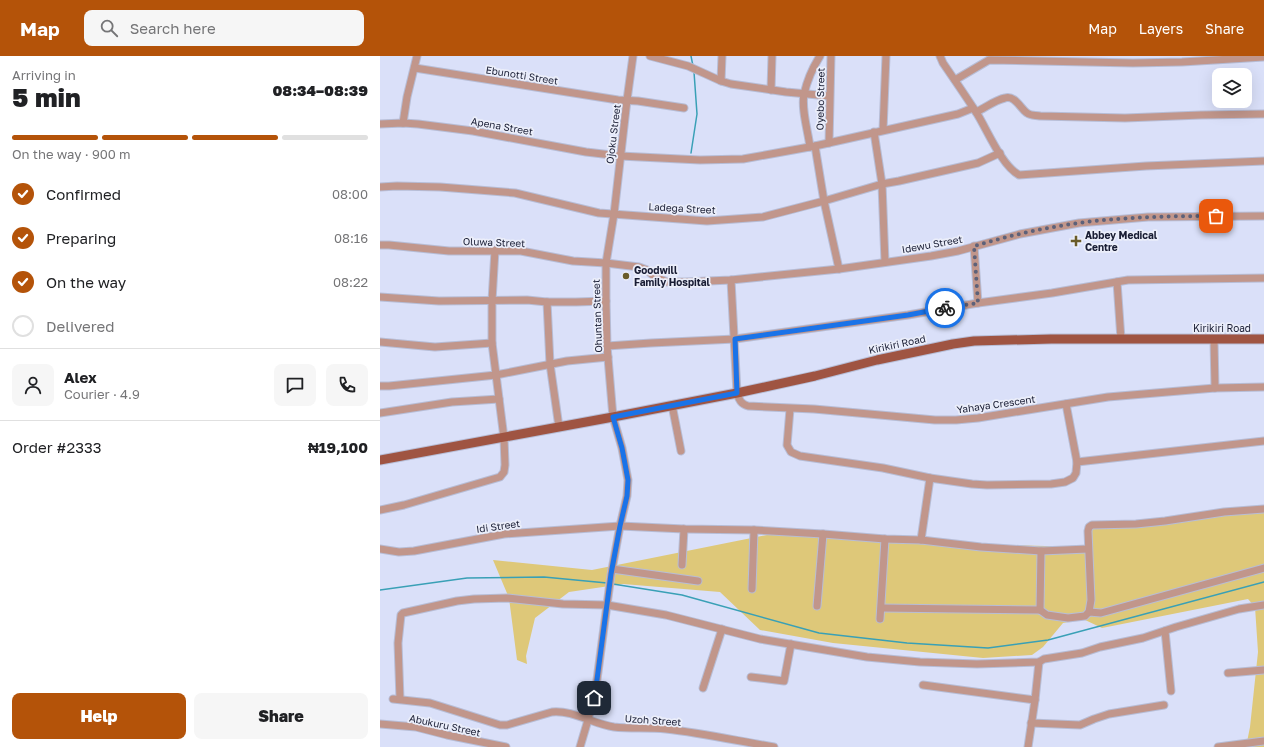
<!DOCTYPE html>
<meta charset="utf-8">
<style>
body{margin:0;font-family:"Golos Text",sans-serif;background:#f6f6f6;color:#202124;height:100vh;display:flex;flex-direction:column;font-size:15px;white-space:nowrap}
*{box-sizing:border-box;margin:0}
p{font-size:13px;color:#757577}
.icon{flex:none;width:22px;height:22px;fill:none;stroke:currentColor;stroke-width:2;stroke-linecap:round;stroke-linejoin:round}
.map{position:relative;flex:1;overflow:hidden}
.side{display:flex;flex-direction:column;background:#fff;width:380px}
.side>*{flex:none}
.tools{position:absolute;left:832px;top:12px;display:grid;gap:8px}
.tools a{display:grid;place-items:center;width:40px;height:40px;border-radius:8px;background:#fff;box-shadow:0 4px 16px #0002;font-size:20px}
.pin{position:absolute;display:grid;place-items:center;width:34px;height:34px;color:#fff;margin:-17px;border-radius:8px;box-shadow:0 2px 6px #0006}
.courier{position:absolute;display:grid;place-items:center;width:40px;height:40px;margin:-20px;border:3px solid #1a73e8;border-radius:50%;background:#fff;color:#222;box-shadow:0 1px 5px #0007}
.overview em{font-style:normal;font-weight:800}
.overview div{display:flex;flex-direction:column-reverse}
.overview{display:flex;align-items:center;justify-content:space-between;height:68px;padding:0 12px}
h1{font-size:26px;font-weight:800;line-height:30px}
.bar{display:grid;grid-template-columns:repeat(4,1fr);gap:6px 4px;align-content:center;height:48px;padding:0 12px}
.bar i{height:5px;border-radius:3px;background:#e0e0e0}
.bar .selected{background:#b45309}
.bar p{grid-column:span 4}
.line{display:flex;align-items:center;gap:10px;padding:0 12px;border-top:1px solid #e0e0e0}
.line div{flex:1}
.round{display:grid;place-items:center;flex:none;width:42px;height:42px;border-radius:8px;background:#f6f6f6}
ol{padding:0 12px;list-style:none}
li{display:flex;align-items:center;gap:12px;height:44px}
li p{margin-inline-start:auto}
li .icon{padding:4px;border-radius:50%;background:#b45309;color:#fff;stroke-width:4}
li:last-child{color:#757577}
li i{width:22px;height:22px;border:2px solid #e0e0e0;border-radius:50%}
.cta{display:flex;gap:8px;margin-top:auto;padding:8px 12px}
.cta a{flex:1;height:46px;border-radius:8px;background:#b45309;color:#fff;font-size:16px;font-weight:800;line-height:46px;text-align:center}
.cta a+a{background:#f6f6f6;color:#202124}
header{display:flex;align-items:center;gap:24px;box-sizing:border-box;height:56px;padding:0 20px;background:#b45309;color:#fff}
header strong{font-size:19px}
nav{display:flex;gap:22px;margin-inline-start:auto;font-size:14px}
.search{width:280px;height:36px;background:#f6f6f6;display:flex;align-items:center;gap:10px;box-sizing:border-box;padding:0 14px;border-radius:8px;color:#757577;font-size:15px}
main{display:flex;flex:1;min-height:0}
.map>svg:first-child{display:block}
.green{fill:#dec879}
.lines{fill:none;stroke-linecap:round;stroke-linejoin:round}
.stream{stroke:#39a0b6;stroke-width:1.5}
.minor-casing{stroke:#b7bdd6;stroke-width:9}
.major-casing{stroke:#b7bdd6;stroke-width:11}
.minor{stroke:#c1968b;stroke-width:7}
.major{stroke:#9f5442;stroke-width:9}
.done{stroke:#5d6179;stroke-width:4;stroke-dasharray:0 7.2}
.route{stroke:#1a73e8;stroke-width:5}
.poi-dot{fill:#695b28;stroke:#ebeefa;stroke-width:1.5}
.labels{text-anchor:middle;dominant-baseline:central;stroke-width:3.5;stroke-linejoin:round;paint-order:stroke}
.street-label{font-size:10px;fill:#191d34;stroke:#ebeefa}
.poi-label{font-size:10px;font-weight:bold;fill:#191d34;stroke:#ebeefa;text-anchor:start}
</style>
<header>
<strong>Map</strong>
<div class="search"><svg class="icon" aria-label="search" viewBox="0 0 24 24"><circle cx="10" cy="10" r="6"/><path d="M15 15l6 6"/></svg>Search here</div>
<nav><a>Map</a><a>Layers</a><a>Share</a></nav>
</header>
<main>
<section class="side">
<div class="overview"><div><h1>5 min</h1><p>Arriving in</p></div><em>08:34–08:39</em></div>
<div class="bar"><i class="selected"></i><i class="selected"></i><i class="selected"></i><i></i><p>On the way · 900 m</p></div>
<ol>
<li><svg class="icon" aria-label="check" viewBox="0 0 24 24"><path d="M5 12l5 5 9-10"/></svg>Confirmed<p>08:00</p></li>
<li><svg class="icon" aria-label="check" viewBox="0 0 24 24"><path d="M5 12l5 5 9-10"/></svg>Preparing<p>08:16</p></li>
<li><svg class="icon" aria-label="check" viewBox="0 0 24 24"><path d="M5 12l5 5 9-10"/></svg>On the way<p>08:22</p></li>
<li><i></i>Delivered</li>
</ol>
<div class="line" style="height:72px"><a class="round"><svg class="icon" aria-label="person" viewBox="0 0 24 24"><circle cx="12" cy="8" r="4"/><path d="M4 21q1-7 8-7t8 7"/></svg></a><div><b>Alex</b><p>Courier · 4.9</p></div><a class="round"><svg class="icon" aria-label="chat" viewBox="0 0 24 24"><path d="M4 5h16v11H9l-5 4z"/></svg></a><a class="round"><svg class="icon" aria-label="phone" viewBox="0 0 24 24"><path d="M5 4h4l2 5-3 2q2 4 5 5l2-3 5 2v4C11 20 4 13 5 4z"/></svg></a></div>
<div class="line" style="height:52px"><div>Order #2333</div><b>₦19,100</b></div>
<div class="cta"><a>Help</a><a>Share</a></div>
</section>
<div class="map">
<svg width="884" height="691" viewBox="0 0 884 691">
<rect width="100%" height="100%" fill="#dae0f9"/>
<polygon class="green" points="884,456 884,691 866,691 870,671 878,596 875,551 868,543 722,572 703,563 683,567 663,591 652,599 603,602 453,587 380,574 340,536 243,528 189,536 155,562 146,600 147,608 137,604 129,542 113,504 212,514 397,477 589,488 705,491 705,473"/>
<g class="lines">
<g class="stream">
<polyline points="311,0 313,10"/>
<polyline points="311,97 317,58 314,16"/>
<polyline points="233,528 302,539 439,577 527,587 608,592 668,584 884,526"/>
<polyline points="0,534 87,522 164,521 227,527"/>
</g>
<g class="minor-casing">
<g id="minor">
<polyline points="270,0 308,10 341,25 351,28 406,36 449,40"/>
<path d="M560 0 563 7C574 23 585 39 596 56 607 73 621 109 639 119L766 110 884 105"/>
<polyline points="35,12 238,44 258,45 304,52"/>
<polyline points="575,24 609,4 753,7 802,6 884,1"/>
<polyline points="341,25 342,0"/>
<polyline points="391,34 392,0"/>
<path d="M596 56C605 52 615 44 625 42 635 39 640 52 647 57 651 60 655 59 660 60L745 62 821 59 884 58"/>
<polyline points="23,67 27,41 37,0"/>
<polyline points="0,68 23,67 38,68 93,75 206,96 240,100 320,104 363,103 435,90 578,58 593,52"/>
<polyline points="503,74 506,0"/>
<polyline points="494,76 502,128 505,206"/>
<polyline points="449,87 451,0"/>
<polyline points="435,90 444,145 459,213"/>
<path d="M430 91C428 75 421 53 424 38 427 25 433 11 440 0"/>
<polyline points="0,131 17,130 60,131 135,137 219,157 327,165 383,161 444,145 502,128 519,125 598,107 620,97"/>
<polyline points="0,189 9,189 69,195 141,195 193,205 226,207 259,211 267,214 275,221 287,226 305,226 351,224 459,213 551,200 578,195 640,178 699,167 768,161 884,160"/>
<polyline points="594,190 598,247"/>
<path d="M351 224 357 337C359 344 361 348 368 350L434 353 555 364H576L598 362 728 341 835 332 884 331"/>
<polyline points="737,226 741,283"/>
<polyline points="0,241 59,245 147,244 167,246 196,246 226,245"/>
<polyline points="167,246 170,308 179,371"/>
<polyline points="834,284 835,332"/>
<polyline points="0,286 55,291 112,287"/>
<polyline points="227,290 271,287 355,283 528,259 598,247 672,237 748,224 884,222"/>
<polyline points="0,330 9,330 116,319 187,305 228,301"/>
<polyline points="292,349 301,395"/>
<polyline points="410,353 407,389 411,396 420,400 503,412 550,422 592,428 607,429 671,428 685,426 693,422 696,417 697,406 686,348"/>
<polyline points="0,357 72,346 119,343"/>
<polyline points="697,406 884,385"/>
<polyline points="0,454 24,449 120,421 124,416 125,409 124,382 112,287 112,245 115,194"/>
<polyline points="541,484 550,422"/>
<polyline points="0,493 19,496 34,495 124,478 240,470 304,473 374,474 443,478 505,483 541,484 601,491 661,495 708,493"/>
<polyline points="661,495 660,554 667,559 688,562 705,560 709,556 721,557 884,512"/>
<polyline points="302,509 304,473"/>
<polyline points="232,513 318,525"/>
<polyline points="372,533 374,474"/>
<polyline points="437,550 443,478"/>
<polyline points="502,552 660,554"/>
<polyline points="709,556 711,544 708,475 709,471 712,469 756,468 785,465 844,456 884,453"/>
<polyline points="500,563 505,483"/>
<polyline points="785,575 791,635"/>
<polyline points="848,617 884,614"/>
<polyline points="371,621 404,625 411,588"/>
<polyline points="543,629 655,644"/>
<polyline points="323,632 342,573"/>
<path d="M13 643 50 647 120 669H127L172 656C193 654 213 668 234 671 251 673 268 671 286 673 322 677 358 685 394 691"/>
<polyline points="20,643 18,587 21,559 23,557 77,545 94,543 127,542 183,548 227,549 286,559 380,583 487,601 540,606 597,608 659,606 664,603 702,597 720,591 763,582 796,571 859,553 884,549"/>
<polyline points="651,667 700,669 714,663 729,658 784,649"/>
<polyline points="0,668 36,671 67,679 126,691"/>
<polyline points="200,691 208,664 216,631 231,519 240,470 247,440 248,424 242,392 233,361 227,290 226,245 226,207 234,158 247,44 253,0"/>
<polyline points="648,691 655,644 659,606"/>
<polyline points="838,691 884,685"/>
</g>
</g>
<g class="major-casing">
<polyline id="major" points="0,404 233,361 357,337 435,320 497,304 573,288 594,285 671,283 884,283"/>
</g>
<use href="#minor" class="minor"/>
<use href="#major" class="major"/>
</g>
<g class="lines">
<path class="done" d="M565 252 598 247 594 190C628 180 663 172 698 167 744 161 790 160 836 160"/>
<polyline class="route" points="214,642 216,631 231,518 240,470 247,440 248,424 242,392 233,361 357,337 355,283 528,259 565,252"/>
</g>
<g class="poi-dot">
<path d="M694 179h4v4h4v4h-4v4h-4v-4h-4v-4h4z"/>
<circle cx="246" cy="220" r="4"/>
</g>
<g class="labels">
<g class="street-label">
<text transform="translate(142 19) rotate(9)">Ebunotti Street</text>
<text transform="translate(440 43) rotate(-89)">Oyebo Street</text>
<text transform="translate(122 70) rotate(10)">Apena Street</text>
<text transform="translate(233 78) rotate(-83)">Ojoku Street</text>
<text transform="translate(302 152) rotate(3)">Ladega Street</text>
<text transform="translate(114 186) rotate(2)">Oluwa Street</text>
<text transform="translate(552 188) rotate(-10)">Idewu Street</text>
<text transform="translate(217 260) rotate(-92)">Ohuntan Street</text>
<text x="842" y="272">Kirikiri Road</text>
<text transform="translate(517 288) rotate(-12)">Kirikiri Road</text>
<text transform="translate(616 348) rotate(-8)">Yahaya Crescent</text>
<text transform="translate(118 470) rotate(-8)">Idi Street</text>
<text transform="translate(273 664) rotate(4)">Uzoh Street</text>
<text transform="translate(65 669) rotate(12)">Abukuru Street</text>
</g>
<g class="poi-label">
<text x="705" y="179">Abbey Medical<tspan x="705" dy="12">Centre</tspan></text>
<text x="254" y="214">Goodwill<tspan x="254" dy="12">Family Hospital</tspan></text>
</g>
</g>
</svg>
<div class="tools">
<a><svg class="icon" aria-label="layers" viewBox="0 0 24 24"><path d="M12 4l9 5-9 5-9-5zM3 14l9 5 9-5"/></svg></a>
</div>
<div class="pin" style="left:836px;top:160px;background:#ea580c"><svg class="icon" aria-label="bag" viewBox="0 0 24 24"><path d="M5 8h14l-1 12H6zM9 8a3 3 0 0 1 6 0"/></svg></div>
<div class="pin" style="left:214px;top:642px;background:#1f2937"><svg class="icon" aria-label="home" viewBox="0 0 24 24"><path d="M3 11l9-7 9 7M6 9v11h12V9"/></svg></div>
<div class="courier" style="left:565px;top:252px"><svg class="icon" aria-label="bike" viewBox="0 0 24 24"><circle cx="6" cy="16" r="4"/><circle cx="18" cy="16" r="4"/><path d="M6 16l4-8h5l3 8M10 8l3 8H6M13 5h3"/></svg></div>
</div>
</main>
